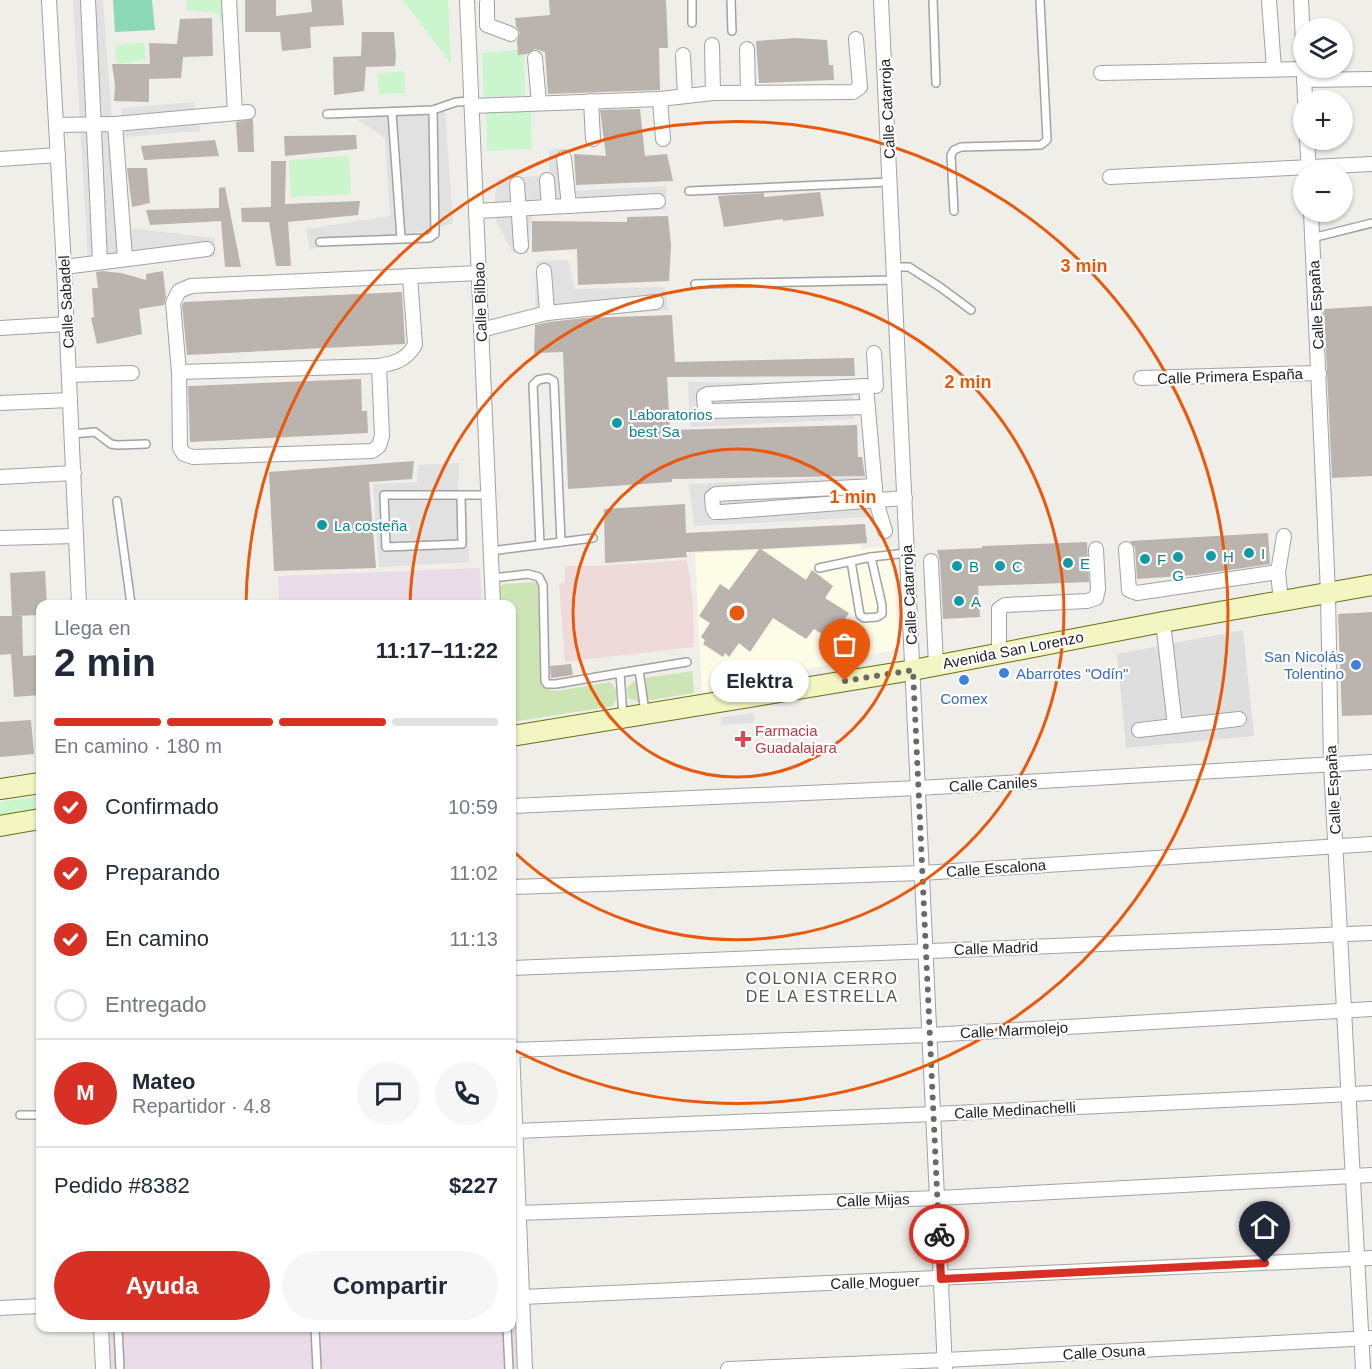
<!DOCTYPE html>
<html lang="es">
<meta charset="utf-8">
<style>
body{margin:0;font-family:Arial,sans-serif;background:#f6f6f7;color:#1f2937;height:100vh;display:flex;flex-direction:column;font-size:22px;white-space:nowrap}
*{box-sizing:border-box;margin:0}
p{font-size:20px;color:#747a83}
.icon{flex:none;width:33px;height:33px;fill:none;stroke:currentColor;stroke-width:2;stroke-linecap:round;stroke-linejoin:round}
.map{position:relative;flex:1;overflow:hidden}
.details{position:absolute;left:36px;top:600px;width:480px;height:732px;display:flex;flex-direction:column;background:#fff;border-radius:12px;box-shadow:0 2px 4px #0004}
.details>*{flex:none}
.fabs{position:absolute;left:1293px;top:18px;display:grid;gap:12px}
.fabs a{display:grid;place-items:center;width:60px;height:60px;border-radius:50%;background:#fff;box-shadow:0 2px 4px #0004;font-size:30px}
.pin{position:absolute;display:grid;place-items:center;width:51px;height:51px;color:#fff;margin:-62px -26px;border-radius:50% 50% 50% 0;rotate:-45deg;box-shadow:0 0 6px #0007}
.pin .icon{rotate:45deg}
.courier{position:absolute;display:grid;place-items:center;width:60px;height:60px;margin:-30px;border:4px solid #d93025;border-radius:50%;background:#fff;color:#222;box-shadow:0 2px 8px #0007}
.bubble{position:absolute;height:42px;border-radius:21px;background:#fff;box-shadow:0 2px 4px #0004;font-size:20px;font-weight:600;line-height:42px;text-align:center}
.overview em{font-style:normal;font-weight:600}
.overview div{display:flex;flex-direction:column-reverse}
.overview{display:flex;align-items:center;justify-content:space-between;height:102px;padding:0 18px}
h1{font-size:39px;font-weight:600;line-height:45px}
.bar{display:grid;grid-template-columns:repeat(4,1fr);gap:9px 6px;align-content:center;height:72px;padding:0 18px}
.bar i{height:8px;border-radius:4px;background:#e0e1e3}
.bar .selected{background:#d93025}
.bar p{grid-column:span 4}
.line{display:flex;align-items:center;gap:15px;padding:0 18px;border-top:2px solid #e0e1e3}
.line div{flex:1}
.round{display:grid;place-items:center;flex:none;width:63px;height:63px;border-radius:32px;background:#f6f6f7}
ol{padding:0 18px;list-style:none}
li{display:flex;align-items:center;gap:18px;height:66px}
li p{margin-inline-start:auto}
li .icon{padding:6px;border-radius:50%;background:#d93025;color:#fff;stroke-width:4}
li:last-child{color:#747a83}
li i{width:33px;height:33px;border:3px solid #e0e1e3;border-radius:50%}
.primary-button{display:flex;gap:12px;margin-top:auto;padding:12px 18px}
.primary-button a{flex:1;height:69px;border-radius:36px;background:#d93025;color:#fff;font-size:24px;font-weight:600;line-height:69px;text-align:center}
.primary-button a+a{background:#f6f6f7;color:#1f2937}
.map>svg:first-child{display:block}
.residential{fill:#dfdede}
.commercial{fill:#efdada}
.industrial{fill:#e9dbe7}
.education{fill:#fdfce6}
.grass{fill:#cde5b4}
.park{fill:#cbf5cd}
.pitch{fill:#8ed8ba}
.parking{fill:#e1e1e1}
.building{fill:#bab3ae}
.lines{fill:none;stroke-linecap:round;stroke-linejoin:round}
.service-casing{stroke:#a2a2a2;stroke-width:10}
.minor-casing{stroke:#a2a2a2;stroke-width:16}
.secondary-casing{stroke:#68710f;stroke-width:22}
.service{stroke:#fff;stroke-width:7}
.minor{stroke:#fff;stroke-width:14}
.secondary{stroke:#f3f5c3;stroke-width:20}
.done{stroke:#696967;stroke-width:6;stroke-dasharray:0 10.8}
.route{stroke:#d93025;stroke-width:8}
.ring{fill:none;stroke:#e8590c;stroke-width:3}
.culture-dot{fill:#0f9aa8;stroke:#fff;stroke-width:2}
.shop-dot{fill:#3f7fe0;stroke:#fff;stroke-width:2}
.health-dot{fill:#e0444e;stroke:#fff;stroke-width:2}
.labels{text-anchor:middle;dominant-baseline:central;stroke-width:4.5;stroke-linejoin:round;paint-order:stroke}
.street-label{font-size:15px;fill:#212121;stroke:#fff}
.culture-label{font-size:15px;fill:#0d838f;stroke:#fff;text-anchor:start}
.shop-label{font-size:15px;fill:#366cbe;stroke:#fff;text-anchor:end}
.health-label{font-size:15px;fill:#be3a42;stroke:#fff;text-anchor:start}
.neighbourhood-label{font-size:16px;letter-spacing:1.5px;fill:#545454;stroke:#fff}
.centre{fill:#e8590c;stroke:#fff;stroke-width:3}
.ring-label{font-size:18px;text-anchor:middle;font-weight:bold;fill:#e8590c;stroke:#fff;stroke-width:4.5;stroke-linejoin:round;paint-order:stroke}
</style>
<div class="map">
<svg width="1372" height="1369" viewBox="0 0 1372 1369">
<rect width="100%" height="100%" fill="#f0eee9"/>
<polygon class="residential" points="1243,630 1254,736 1126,748 1117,654"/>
<polygon class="commercial" points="687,560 693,600 694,647 565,662 559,584 565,582 565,566 600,566"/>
<g class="industrial">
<polygon points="480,568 482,604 279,604 278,576"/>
<polygon points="512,1247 518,1369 109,1369 107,1328 512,1328"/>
</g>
<polygon class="education" points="861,545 862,549 893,547 898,649 702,693 695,553"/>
<g class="grass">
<path d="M535 582 538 585 541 685 547 689 556 691 610 682C618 689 618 697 613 706L512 722V604H499V588L503 584Z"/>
<polygon points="692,671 694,693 639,702 628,698 627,687 638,679"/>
</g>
<g class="park">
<polygon points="186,0 230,0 225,34 218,13 187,10"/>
<polygon points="403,0 448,0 451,64"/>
<polygon points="144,42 146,60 117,64 115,46"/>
<polygon points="524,49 525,96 484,97 482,53"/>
<polygon points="404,71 405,93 379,94 377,74"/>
<polygon points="531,112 532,149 487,151 486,113"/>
<polygon points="349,156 351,194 291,197 289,160"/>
<polygon points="40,796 40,809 0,816 0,802"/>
</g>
<polygon class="pitch" points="113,0 152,0 155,30 115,32"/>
<g class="parking">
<polygon points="73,0 103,0 120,227 215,238 215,257 88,261"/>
<polygon points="194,102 200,131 125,137 121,108"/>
<polygon points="445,111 453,223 432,230 310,249 306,229 390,216 385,138 358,120 401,113"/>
<polygon points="567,148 571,191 666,186 666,210 532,215 528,253 513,253 495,219 495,195 498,179 549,175 549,150"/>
<polygon points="568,260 575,289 665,287 668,310 535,320 536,261"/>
<polygon points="688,382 852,382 854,419 690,427"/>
<polygon points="459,463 458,491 466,491 469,562 379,567 373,484 417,482 418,465"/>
<polygon points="866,476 870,517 694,526 689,484"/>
<polygon points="754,713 754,723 721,725 721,717"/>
</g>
<g class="building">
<polygon points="245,0 276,0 276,16 312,12 311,0 342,0 344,25 310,27 311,48 282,51 280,32 245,32"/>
<polygon points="549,0 666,0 668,48 659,48 660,90 548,94 545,52 535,49 527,54 518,55 517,41 520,33 516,26 515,18 550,15"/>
<polygon points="212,18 213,56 183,57 181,78 149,79 149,102 114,101 115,85 112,64 150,64 149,43 177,44 180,19"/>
<polygon points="362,32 394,32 396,56 395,66 366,67 364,91 334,95 333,57 361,56"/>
<polygon points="795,38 827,40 829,65 833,65 834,80 759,83 756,41"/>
<polygon points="640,109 645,156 667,154 673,181 576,185 574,154 606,156 600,110"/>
<polygon points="253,119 254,152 238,152 236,122"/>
<polygon points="356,135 357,149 285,156 284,136"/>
<polygon points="215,140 219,156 144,160 141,146"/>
<polygon points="271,161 286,161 285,204 360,201 358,215 288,222 291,266 276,266 269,222 242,222 241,208 271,207"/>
<polygon points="127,168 147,168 150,203 132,207"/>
<polygon points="225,187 241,267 225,267 221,221 150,225 146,210 219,208 219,188"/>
<polygon points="820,192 824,216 783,221 783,219 724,227 718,196 764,193 764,197"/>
<polygon points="668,216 671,245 669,281 578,285 577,249 532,252 532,221 627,222 627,217"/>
<polygon points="102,271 121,273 146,280 146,274 163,271 166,297 164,305 139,309 142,334 97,344 91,318 94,317 92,288 98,288 96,272"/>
<polygon points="402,292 405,344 187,355 182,305 184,302"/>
<polygon points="1372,306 1372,476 1332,478 1324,309"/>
<polygon points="672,315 675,362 854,358 855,376 667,377 670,430 857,425 858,457 862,457 865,476 672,479 672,482 568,489 563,352 534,353 535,325 549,322 585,318"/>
<polygon points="361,379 362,411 367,411 368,433 190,442 188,386"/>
<polygon points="414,461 412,479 369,482 376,568 274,571 269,472"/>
<polygon points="685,504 686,533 865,524 867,543 761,549 806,580 812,570 833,586 825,598 849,613 831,640 814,629 806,639 773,618 750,652 739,643 729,657 725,653 723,657 703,644 705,640 701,637 710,623 699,616 720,584 729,590 759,549 686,552 687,557 605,563 604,509"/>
<polygon points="1268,533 1270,564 1195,575 1137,579 1135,548 1130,541"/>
<polygon points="1087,542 1089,582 978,586 980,617 943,619 940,561 937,550 982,548 982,546"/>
<polygon points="45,571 47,604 40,604 40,615 12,616 10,573"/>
<polygon points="1372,612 1372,715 1342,716 1338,614"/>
<polygon points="0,616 22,616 23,656 40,655 40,695 14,697 11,654 0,655"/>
<polygon points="571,664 573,675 551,678 550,666"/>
<polygon points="31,720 34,754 0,757 0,722"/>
</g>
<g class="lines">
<g class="service-casing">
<g id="service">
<polyline points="692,0 692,23"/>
<polyline points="731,0 732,31"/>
<polyline points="933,0 936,83"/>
<polyline points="392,113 401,238"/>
<polyline points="327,114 433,110 456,102 472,101"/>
<polyline points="689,191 890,182"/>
<polyline points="954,211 951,155 954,150 961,147 1041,145 1047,140 1040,0"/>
<polyline points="1312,238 1372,223"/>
<polyline points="320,242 429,238 435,234 433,110"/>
<polyline points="894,267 909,267 940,287 971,310"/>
<polyline points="695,284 895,280"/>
<polyline points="72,434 95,432 111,444 117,445 146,444"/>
<polyline points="461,495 462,544 386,547 384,495 488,495"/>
<polyline points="117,501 131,604"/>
<polyline points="540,545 533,385 538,380 548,378 554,381 561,542"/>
<polyline points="491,551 593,538"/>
<polyline points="851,561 860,615 864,618 877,617 882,614 882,605 871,557"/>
<polyline points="819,568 871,557 907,553"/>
<polyline points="492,578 528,574 539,577 543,585 545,681 547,684 556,684 620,673 623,716"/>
<polyline points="639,670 645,712"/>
<polyline points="620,673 687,662"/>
<polyline points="20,1115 40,1115"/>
<polyline points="118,1328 120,1369"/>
<polyline points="315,1328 317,1369"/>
<polyline points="507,1328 509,1369"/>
</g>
</g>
<g class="minor-casing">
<g id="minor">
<polyline points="49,0 64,267 79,604"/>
<polyline points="88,0 100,261"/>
<polyline points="229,0 235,113"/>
<polyline points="467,0 493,604"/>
<polyline points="881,0 945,1369"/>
<polyline points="1269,0 1274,69"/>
<polyline points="1301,0 1304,66"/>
<polyline points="487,3 487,25 511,34"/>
<polyline points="712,45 713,93"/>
<polyline points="747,49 748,93"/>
<polyline points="683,55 685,96"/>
<polyline points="535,58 539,103"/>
<polyline points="1101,73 1304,69"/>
<polyline points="1304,73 1305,100"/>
<polyline points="1304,80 1372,79"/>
<polyline points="660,99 663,139"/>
<polyline points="591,101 593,139"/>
<polyline points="472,106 660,99 713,93 853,92 860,87 856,39"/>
<polyline points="115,124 248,112"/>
<polyline points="57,125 115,124 125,258"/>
<polyline points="1307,140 1309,172"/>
<polyline points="564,158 569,206"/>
<polyline points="0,159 58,155"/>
<polyline points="1110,177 1372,164"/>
<polyline points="547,180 549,207"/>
<polyline points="517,184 521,246"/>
<polyline points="476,211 658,201"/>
<polyline points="1311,212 1328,593 1331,764 1363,1369"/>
<polyline points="64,267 207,249"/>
<polyline points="544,271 547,313"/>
<polyline points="0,328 67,324"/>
<polyline points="481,330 547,313 656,302"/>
<polyline points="874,353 876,386"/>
<polyline points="379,366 382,436 379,446 372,451 193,457 184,454 180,448 179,372 173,303 179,291 191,286 479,273"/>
<path d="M179 372 379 366C395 363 406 360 415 345L410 277"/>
<polyline points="69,375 132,373"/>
<polyline points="1141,378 1319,373"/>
<polyline points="0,403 70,400"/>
<polyline points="868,407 709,411 705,408 704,396 708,394 866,386 876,501 885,531"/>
<polyline points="0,477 74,473"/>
<polyline points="875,486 716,494 712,497 713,508 715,512 721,512 905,498"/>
<polyline points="0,538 76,536"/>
<polyline points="1126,549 1129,590 1137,593 1278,572"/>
<polyline points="931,561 936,664"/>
<polyline points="1281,602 1278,572 1284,536"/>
<polyline points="1163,622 1175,726 1239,719"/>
<polyline points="999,652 999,609 1005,605 1087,601 1096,598 1098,589 1096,549"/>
<polyline points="1139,730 1175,726"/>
<polyline points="512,806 918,788 1372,762"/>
<polyline points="512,887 922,873 1372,844"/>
<polyline points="512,968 1372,933"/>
<polyline points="512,1047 525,1369"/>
<polyline points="512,1050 930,1035 1372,1009"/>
<polyline points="515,1131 933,1114 1372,1093"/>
<polyline points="518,1213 938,1198 1372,1175"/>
<polyline points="522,1297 1372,1258"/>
<polyline points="0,1308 40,1306"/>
<polyline points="101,1328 103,1369"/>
<polyline points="728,1369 945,1360 1372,1338"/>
</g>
</g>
<g class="secondary-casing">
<g id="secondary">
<polyline points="512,736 913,670 1163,622 1372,585"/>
<polyline points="0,789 40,783"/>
<polyline points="0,826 40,819"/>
</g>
</g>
<use href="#service" class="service"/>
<use href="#minor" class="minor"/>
<use href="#secondary" class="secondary"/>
</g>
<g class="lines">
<polyline class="done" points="845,681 913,670 939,1234"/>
<polyline class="route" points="939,1234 941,1279 1265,1263"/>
</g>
<g class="ring">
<circle cx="737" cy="613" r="164"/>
<path d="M410 604A327 327 0 1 1 512 850"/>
<path d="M246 604A491 491 0 1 1 514 1050"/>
</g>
<g class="culture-dot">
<circle cx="617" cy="423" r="6"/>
<circle cx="322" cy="525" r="6"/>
<circle cx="1249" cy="553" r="6"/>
<circle cx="1211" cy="556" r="6"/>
<circle cx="1178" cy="557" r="6"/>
<circle cx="1145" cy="559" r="6"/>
<circle cx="1068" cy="563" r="6"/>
<circle cx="957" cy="566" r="6"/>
<circle cx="1000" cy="566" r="6"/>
<circle cx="959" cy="601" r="6"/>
</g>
<g class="shop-dot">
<circle cx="1356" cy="665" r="6"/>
<circle cx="1004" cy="673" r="6"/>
<circle cx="964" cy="680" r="6"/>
</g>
<path class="health-dot" d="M740 730h6v6h6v6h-6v6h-6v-6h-6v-6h6z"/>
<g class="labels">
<g class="street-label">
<text transform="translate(887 109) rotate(-93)">Calle Catarroja</text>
<text transform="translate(66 302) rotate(-93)">Calle Sabadel</text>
<text transform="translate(480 302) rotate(-92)">Calle Bilbao</text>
<text transform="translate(1316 305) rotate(-93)">Calle España</text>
<text transform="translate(1230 376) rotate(-2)">Calle Primera España</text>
<text transform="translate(909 595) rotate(-93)">Calle Catarroja</text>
<text transform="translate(1013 650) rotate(-11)">Avenida San Lorenzo</text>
<text transform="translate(993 784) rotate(-3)">Calle Caniles</text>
<text transform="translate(1333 790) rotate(-93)">Calle España</text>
<text transform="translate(996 868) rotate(-4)">Calle Escalona</text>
<text transform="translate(996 948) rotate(-2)">Calle Madrid</text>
<text transform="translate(1014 1030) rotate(-3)">Calle Marmolejo</text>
<text transform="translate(1015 1110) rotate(-3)">Calle Medinachelli</text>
<text transform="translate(873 1200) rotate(-2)">Calle Mijas</text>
<text transform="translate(875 1282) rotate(-2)">Calle Moguer</text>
<text transform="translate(1104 1352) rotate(-3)">Calle Osuna</text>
</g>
<g class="culture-label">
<text x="629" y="414">Laboratorios<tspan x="629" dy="17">best Sa</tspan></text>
<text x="334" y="525">La costeña</text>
<text x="1261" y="553">I</text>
<text x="1223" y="556">H</text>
<text x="1157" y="559">F</text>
<text x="1080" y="563">E</text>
<text x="969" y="566">B</text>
<text x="1012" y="566">C</text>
<text x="1178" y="575" text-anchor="middle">G</text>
<text x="971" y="601">A</text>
</g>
<g class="shop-label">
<text x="1344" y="656">San Nicolás<tspan x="1344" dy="17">Tolentino</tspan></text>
<text x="1016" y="673" text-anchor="start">Abarrotes "Odín"</text>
<text x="964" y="698" text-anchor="middle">Comex</text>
</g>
<g class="health-label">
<text x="755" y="730">Farmacia<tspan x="755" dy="17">Guadalajara</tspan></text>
</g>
<g class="neighbourhood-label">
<text x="822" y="978">COLONIA CERRO<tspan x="822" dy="18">DE LA ESTRELLA</tspan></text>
</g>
</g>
<circle cx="737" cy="613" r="9" class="centre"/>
<g class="ring-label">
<text x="1084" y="272">3 min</text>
<text x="968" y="388">2 min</text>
<text x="853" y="503">1 min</text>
</g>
</svg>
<div class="fabs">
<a><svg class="icon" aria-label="layers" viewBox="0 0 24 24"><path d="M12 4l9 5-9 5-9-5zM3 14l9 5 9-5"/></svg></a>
<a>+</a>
<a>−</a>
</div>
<div class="pin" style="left:845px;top:681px;background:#ea580c"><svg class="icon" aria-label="bag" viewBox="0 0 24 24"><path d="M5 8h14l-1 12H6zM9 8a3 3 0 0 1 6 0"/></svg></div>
<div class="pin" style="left:1265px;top:1263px;background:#1f2937"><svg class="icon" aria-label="home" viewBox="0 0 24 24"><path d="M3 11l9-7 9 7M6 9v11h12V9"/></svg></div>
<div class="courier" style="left:939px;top:1234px"><svg class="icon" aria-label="bike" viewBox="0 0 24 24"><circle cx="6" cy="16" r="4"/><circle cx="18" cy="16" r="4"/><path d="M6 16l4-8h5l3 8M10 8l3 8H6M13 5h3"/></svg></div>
<div class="bubble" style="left:710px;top:660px;width:99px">Elektra</div>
<section class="details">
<div class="overview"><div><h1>2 min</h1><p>Llega en</p></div><em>11:17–11:22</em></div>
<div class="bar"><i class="selected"></i><i class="selected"></i><i class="selected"></i><i></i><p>En camino · 180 m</p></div>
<ol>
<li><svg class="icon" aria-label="check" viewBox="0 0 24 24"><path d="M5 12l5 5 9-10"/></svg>Confirmado<p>10:59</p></li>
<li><svg class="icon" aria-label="check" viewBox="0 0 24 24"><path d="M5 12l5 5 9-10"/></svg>Preparando<p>11:02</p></li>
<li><svg class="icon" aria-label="check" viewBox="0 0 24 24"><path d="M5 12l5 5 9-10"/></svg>En camino<p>11:13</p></li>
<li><i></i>Entregado</li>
</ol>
<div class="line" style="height:108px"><b class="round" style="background:#d93025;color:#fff">M</b><div><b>Mateo</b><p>Repartidor · 4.8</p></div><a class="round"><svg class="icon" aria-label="chat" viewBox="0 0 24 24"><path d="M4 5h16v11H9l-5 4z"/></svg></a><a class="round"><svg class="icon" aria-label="phone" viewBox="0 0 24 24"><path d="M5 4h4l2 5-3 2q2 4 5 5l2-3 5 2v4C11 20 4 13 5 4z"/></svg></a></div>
<div class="line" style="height:78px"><div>Pedido #8382</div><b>$227</b></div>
<div class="primary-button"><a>Ayuda</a><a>Compartir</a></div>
</section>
</div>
